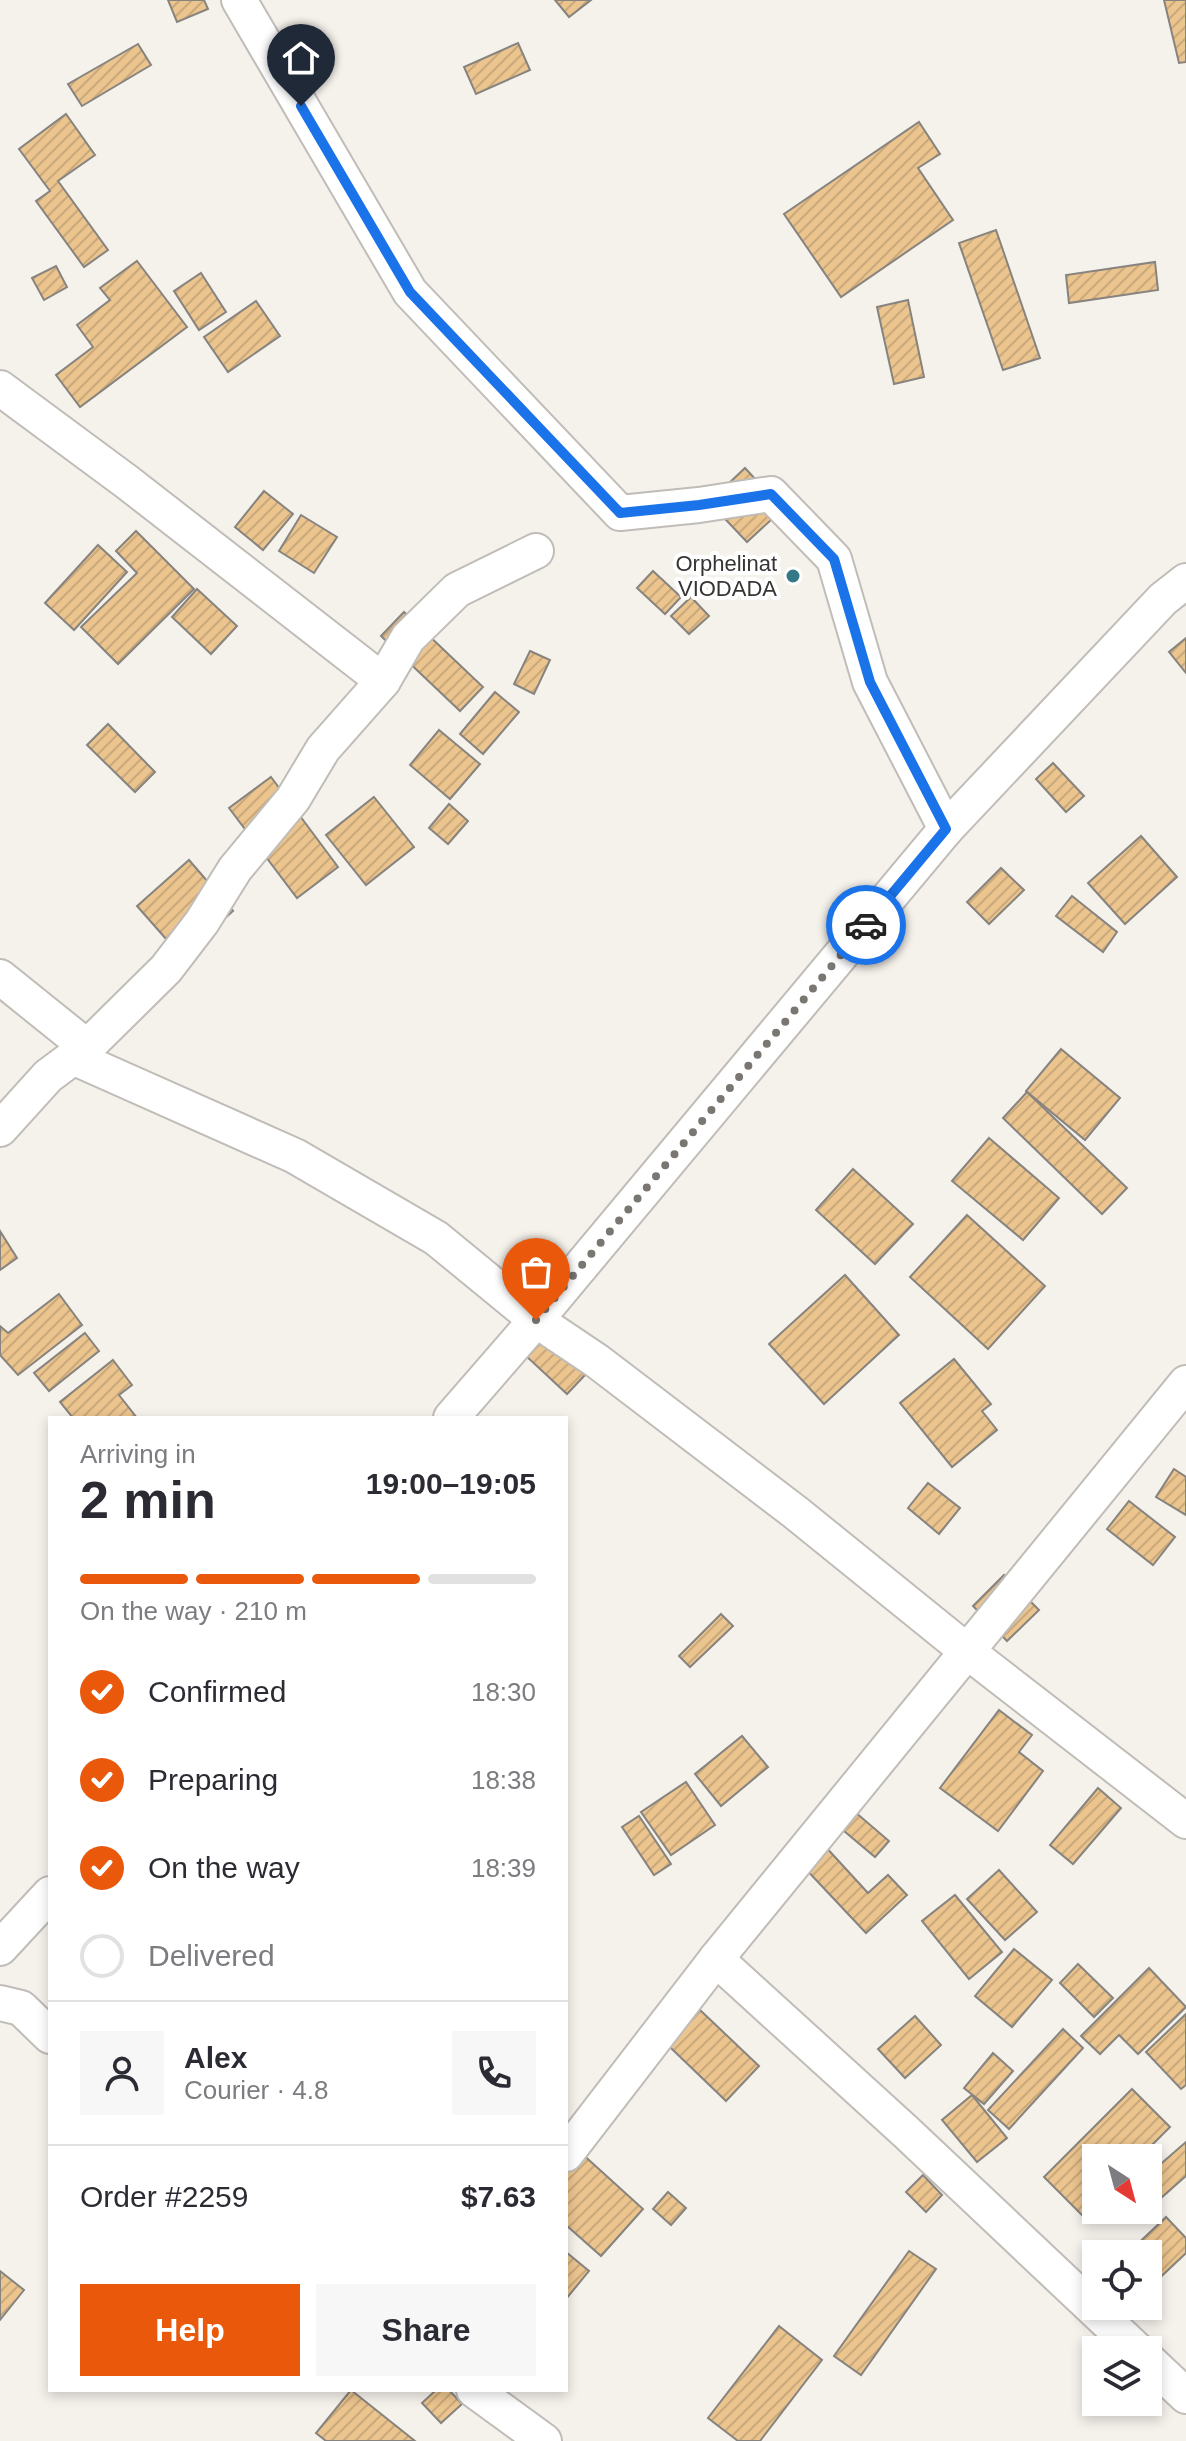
<!DOCTYPE html>
<meta charset="utf-8">
<style>
body{margin:0;font-family:Helvetica,sans-serif;background:#f7f7f7;color:#2b2b33;height:100vh;display:flex;flex-direction:column;font-size:30px;white-space:nowrap}
*{box-sizing:border-box;margin:0}
p{font-size:26px;color:#7c7c81}
.icon{flex:none;width:44px;height:44px;fill:none;stroke:currentColor;stroke-width:2;stroke-linecap:round;stroke-linejoin:round}
.map{position:relative;flex:1;overflow:hidden}
.sheet{position:absolute;left:48px;top:1416px;width:520px;height:976px;display:flex;flex-direction:column;background:#fff;border-radius:0px;box-shadow:0 4px 12px #0003}
.sheet>*{flex:none}
.needle{width:52px;rotate:144deg}
.tools{position:absolute;left:1082px;top:2144px;display:grid;gap:16px}
.tools a{display:grid;place-items:center;width:80px;height:80px;border-radius:0px;background:#fff;box-shadow:0 4px 12px #0003;font-size:40px}
.pin{position:absolute;display:grid;place-items:center;width:68px;height:68px;color:#fff;margin:-82px -34px;border-radius:50% 50% 50% 0;rotate:-45deg;box-shadow:0 0 8px #0007}
.pin .icon{rotate:45deg}
.courier{position:absolute;display:grid;place-items:center;width:80px;height:80px;margin:-40px;border:6px solid #1a73e8;border-radius:50%;background:#fff;color:#222;box-shadow:0 2px 10px #0007}
.headline em{font-style:normal;font-weight:800}
.headline div{display:flex;flex-direction:column-reverse}
.headline{display:flex;align-items:center;justify-content:space-between;height:136px;padding:0 32px}
h1{font-size:52px;font-weight:800;line-height:60px}
.bar{display:grid;grid-template-columns:repeat(4,1fr);gap:12px 8px;align-content:center;height:96px;padding:0 32px}
.bar i{height:10px;border-radius:6px;background:#e1e1e2}
.bar .selected{background:#ea580c}
.bar p{grid-column:span 4}
.line{display:flex;align-items:center;gap:20px;padding:0 32px;border-top:2px solid #e1e1e2}
.line div{flex:1}
.round{display:grid;place-items:center;flex:none;width:84px;height:84px;border-radius:0px;background:#f7f7f7}
ol{padding:0 32px;list-style:none}
li{display:flex;align-items:center;gap:24px;height:88px}
li p{margin-inline-start:auto}
li .icon{padding:8px;border-radius:50%;background:#ea580c;color:#fff;stroke-width:4}
li:last-child{color:#7c7c81}
li i{width:44px;height:44px;border:4px solid #e1e1e2;border-radius:50%}
.cta{display:flex;gap:16px;margin-top:auto;padding:16px 32px}
.cta a{flex:1;height:92px;border-radius:0px;background:#ea580c;color:#fff;font-size:32px;font-weight:800;line-height:92px;text-align:center}
.cta a+a{background:#f7f7f7;color:#2b2b33}
.map>svg:first-child{display:block}
.building{fill:url(#building-hatch);stroke:#87837e;stroke-width:2}
.lines{fill:none;stroke-linecap:round;stroke-linejoin:round}
.street-casing{stroke:#c0bcb7;stroke-width:38}
.street{stroke:#fff;stroke-width:34}
.done{stroke:#7a7773;stroke-width:8;stroke-dasharray:0 14.4}
.route{stroke:#1a73e8;stroke-width:10}
.poi-dot{fill:#357988;stroke:#fff;stroke-width:3}
.labels{text-anchor:middle;dominant-baseline:central;stroke-width:8;stroke-linejoin:round;paint-order:stroke}
.poi-label{font-size:22px;fill:#373533;stroke:#fff;text-anchor:end}
</style>
<div class="map">
<svg width="1186" height="2441" viewBox="0 0 1186 2441">
<defs>
<pattern id="building-hatch" width="6" height="6" patternUnits="userSpaceOnUse" patternTransform="scale(2)"><rect width="6" height="6" fill="#ebc48e"/><path d="M-1 1l2-2M0 6l6-6M5 7l2-2" fill="none" stroke="#caa97b"/></pattern>
</defs>
<rect width="100%" height="100%" fill="#f5f1eb"/>
<g class="building">
<polygon points="168,0 204,0 208,9 177,22"/>
<polygon points="555,0 591,0 569,17"/>
<polygon points="1164,0 1186,0 1186,62 1179,63"/>
<polygon points="518,43 530,70 476,94 464,67"/>
<polygon points="138,44 151,65 82,106 68,84"/>
<polygon points="66,114 95,155 58,181 108,250 84,267 36,201 50,191 19,149"/>
<polygon points="919,122 940,154 918,168 953,220 841,297 784,214"/>
<polygon points="996,230 1040,358 1003,370 959,243"/>
<polygon points="137,261 187,327 80,407 56,375 93,347 77,325 110,300 100,288"/>
<polygon points="1155,262 1158,290 1069,303 1066,275"/>
<polygon points="56,266 67,287 44,300 32,278"/>
<polygon points="201,273 226,312 199,330 174,291"/>
<polygon points="908,300 924,377 894,384 877,307"/>
<polygon points="256,301 280,336 228,372 204,337"/>
<polygon points="745,468 783,509 747,542 709,502"/>
<polygon points="264,491 293,514 263,550 235,527"/>
<polygon points="301,515 337,537 314,573 279,551"/>
<polygon points="136,531 194,589 118,664 81,627 137,573 116,551"/>
<polygon points="98,545 127,572 74,630 45,603"/>
<polygon points="653,571 681,597 665,614 637,588"/>
<polygon points="197,589 237,626 211,654 172,617"/>
<polygon points="691,597 709,616 689,634 671,616"/>
<polygon points="404,612 483,687 460,711 381,636"/>
<polygon points="1186,638 1186,673 1169,652"/>
<polygon points="530,651 550,660 534,694 514,684"/>
<polygon points="495,692 519,712 483,754 460,734"/>
<polygon points="108,724 155,772 135,792 87,745"/>
<polygon points="439,730 480,764 450,799 410,765"/>
<polygon points="1053,763 1084,796 1066,812 1036,779"/>
<polygon points="271,777 338,867 297,898 229,808"/>
<polygon points="374,797 414,847 366,885 326,835"/>
<polygon points="449,804 468,821 448,844 429,828"/>
<polygon points="1141,836 1177,877 1125,924 1088,883"/>
<polygon points="189,860 233,911 182,957 137,906"/>
<polygon points="1001,868 1024,890 989,924 967,902"/>
<polygon points="1072,896 1117,932 1103,952 1056,916"/>
<polygon points="1061,1049 1120,1098 1085,1140 1026,1091"/>
<polygon points="1027,1092 1127,1188 1102,1214 1003,1118"/>
<polygon points="989,1138 1059,1198 1023,1240 952,1181"/>
<polygon points="853,1169 913,1224 875,1264 816,1210"/>
<polygon points="967,1215 1045,1286 988,1349 910,1277"/>
<polygon points="0,1231 17,1258 0,1270"/>
<polygon points="845,1275 899,1335 824,1404 769,1344"/>
<polygon points="59,1294 82,1325 18,1375 0,1355 0,1326 8,1333"/>
<polygon points="85,1333 99,1351 49,1391 34,1373"/>
<polygon points="543,1335 586,1374 567,1394 525,1355"/>
<polygon points="954,1359 991,1404 982,1411 997,1430 952,1467 900,1403"/>
<polygon points="113,1360 132,1385 119,1395 137,1418 73,1418 60,1402"/>
<polygon points="1174,1469 1186,1477 1186,1515 1156,1497"/>
<polygon points="928,1483 960,1508 939,1534 908,1508"/>
<polygon points="1129,1501 1175,1537 1153,1565 1107,1529"/>
<polygon points="1004,1575 1039,1610 1007,1641 973,1606"/>
<polygon points="721,1614 733,1626 690,1667 679,1656"/>
<polygon points="999,1710 1032,1735 1019,1752 1043,1771 998,1831 940,1788"/>
<polygon points="742,1736 768,1767 721,1806 695,1774"/>
<polygon points="686,1782 715,1825 671,1855 641,1812"/>
<polygon points="1098,1788 1121,1808 1073,1864 1050,1845"/>
<polygon points="834,1794 889,1841 875,1857 819,1810"/>
<polygon points="639,1816 671,1864 654,1875 622,1827"/>
<polygon points="823,1844 868,1893 888,1875 907,1895 866,1933 801,1864"/>
<polygon points="999,1870 1037,1912 1005,1940 967,1899"/>
<polygon points="955,1895 1002,1952 969,1979 922,1921"/>
<polygon points="1014,1949 1052,1980 1012,2027 975,1996"/>
<polygon points="1078,1964 1113,1998 1094,2017 1060,1983"/>
<polygon points="1149,1968 1186,2007 1138,2054 1119,2035 1100,2054 1081,2036"/>
<polygon points="680,1991 759,2066 726,2101 647,2025"/>
<polygon points="1186,2014 1186,2085 1181,2089 1146,2052"/>
<polygon points="915,2016 941,2045 905,2078 878,2049"/>
<polygon points="1063,2029 1083,2048 1009,2129 988,2110"/>
<polygon points="993,2053 1013,2071 984,2104 964,2088"/>
<polygon points="1132,2089 1170,2127 1139,2158 1096,2158 1096,2201 1082,2215 1044,2177"/>
<polygon points="972,2095 1007,2138 977,2162 942,2120"/>
<polygon points="1186,2142 1186,2176 1161,2198 1148,2182 1148,2175"/>
<polygon points="579,2151 643,2209 601,2256 566,2225 566,2165"/>
<polygon points="923,2175 942,2195 926,2212 906,2192"/>
<polygon points="668,2192 686,2208 671,2225 653,2209"/>
<polygon points="1166,2217 1186,2238 1186,2253 1150,2287 1148,2284 1148,2254 1127,2254"/>
<polygon points="909,2251 936,2269 861,2375 834,2356"/>
<polygon points="566,2252 589,2271 566,2299"/>
<polygon points="0,2271 24,2290 0,2320"/>
<polygon points="779,2326 822,2360 760,2441 738,2441 708,2418"/>
<polygon points="351,2390 415,2441 326,2441 316,2433"/>
<polygon points="436,2390 449,2390 462,2404 441,2423 422,2403"/>
</g>
<g class="lines">
<g class="street-casing">
<g id="street">
<polyline points="239,0 410,292 620,513 699,505 771,494 834,559 870,682 946,829"/>
<polyline points="0,388 127,482 383,681"/>
<polyline points="0,977 87,1047 77,1059 295,1156 436,1238 536,1320 597,1361 795,1512 968,1652 1186,1821"/>
<polyline points="0,1129 48,1076 87,1047 166,969 202,922 235,869 293,799 323,749 383,681 408,638 457,590 536,551"/>
<polyline points="451,1418 536,1320 946,829 1163,599 1186,581"/>
<polyline points="0,1948 50,1894"/>
<polyline points="716,1959 906,2132 1137,2350"/>
<polyline points="0,2003 21,2008 50,2036"/>
<polyline points="566,2154 716,1959 1186,1383"/>
<polyline points="1148,2360 1186,2396"/>
<polyline points="474,2390 544,2441"/>
</g>
</g>
<use href="#street" class="street"/>
</g>
<g class="lines">
<polyline class="done" points="536,1320 866,925"/>
<polyline class="route" points="301,106 410,292 620,513 699,505 771,494 834,559 870,682 946,829 866,925"/>
</g>
<circle class="poi-dot" cx="793" cy="576" r="8"/>
<g class="labels">
<g class="poi-label">
<text x="777" y="563">Orphelinat<tspan x="777" dy="25">VIODADA</tspan></text>
</g>
</g>
</svg>
<div class="tools">
<a><svg class="needle" viewBox="-14 -14 28 28"><path d="M0-13l5 13h-10z" fill="#e53935"/><path d="M0 13l5-13h-10z" fill="#7c7c81"/></svg></a>
<a><svg class="icon" aria-label="locate" viewBox="0 0 24 24"><circle cx="12" cy="12" r="6"/><path d="M12 2v4M12 18v4M2 12h4M18 12h4"/></svg></a>
<a><svg class="icon" aria-label="layers" viewBox="0 0 24 24"><path d="M12 4l9 5-9 5-9-5zM3 14l9 5 9-5"/></svg></a>
</div>
<div class="pin" style="left:536px;top:1320px;background:#ea580c"><svg class="icon" aria-label="bag" viewBox="0 0 24 24"><path d="M5 8h14l-1 12H6zM9 8a3 3 0 0 1 6 0"/></svg></div>
<div class="pin" style="left:301px;top:106px;background:#1f2937"><svg class="icon" aria-label="home" viewBox="0 0 24 24"><path d="M3 11l9-7 9 7M6 9v11h12V9"/></svg></div>
<div class="courier" style="left:866px;top:925px"><svg class="icon" aria-label="car" viewBox="0 0 24 24"><path d="M5 17H2v-5l4-1 3-4h7l3 4 3 1v5h-3M9 17h6M6 11h13"/><circle cx="7" cy="17" r="2"/><circle cx="17" cy="17" r="2"/></svg></div>
<section class="sheet">
<div class="headline"><div><h1>2 min</h1><p>Arriving in</p></div><em>19:00–19:05</em></div>
<div class="bar"><i class="selected"></i><i class="selected"></i><i class="selected"></i><i></i><p>On the way · 210 m</p></div>
<ol>
<li><svg class="icon" aria-label="check" viewBox="0 0 24 24"><path d="M5 12l5 5 9-10"/></svg>Confirmed<p>18:30</p></li>
<li><svg class="icon" aria-label="check" viewBox="0 0 24 24"><path d="M5 12l5 5 9-10"/></svg>Preparing<p>18:38</p></li>
<li><svg class="icon" aria-label="check" viewBox="0 0 24 24"><path d="M5 12l5 5 9-10"/></svg>On the way<p>18:39</p></li>
<li><i></i>Delivered</li>
</ol>
<div class="line" style="height:144px"><a class="round"><svg class="icon" aria-label="person" viewBox="0 0 24 24"><circle cx="12" cy="8" r="4"/><path d="M4 21q1-7 8-7t8 7"/></svg></a><div><b>Alex</b><p>Courier · 4.8</p></div><a class="round"><svg class="icon" aria-label="phone" viewBox="0 0 24 24"><path d="M5 4h4l2 5-3 2q2 4 5 5l2-3 5 2v4C11 20 4 13 5 4z"/></svg></a></div>
<div class="line" style="height:104px"><div>Order #2259</div><b>$7.63</b></div>
<div class="cta"><a>Help</a><a>Share</a></div>
</section>
</div>
